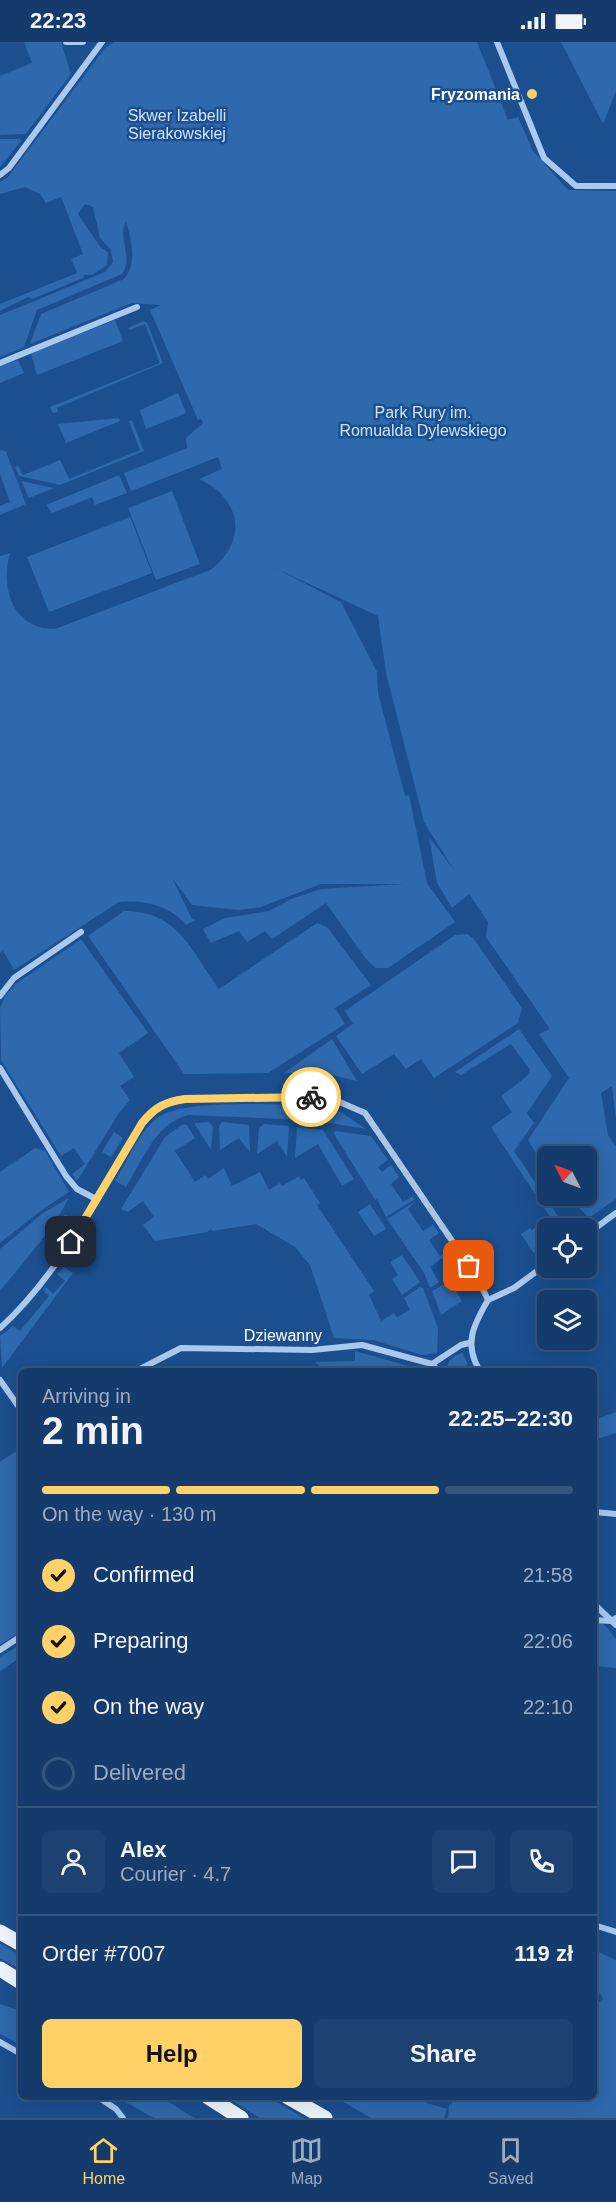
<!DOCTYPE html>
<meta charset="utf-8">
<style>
body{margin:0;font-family:Arial,sans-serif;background:#1d4271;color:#f1f3f6;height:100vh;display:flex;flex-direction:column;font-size:22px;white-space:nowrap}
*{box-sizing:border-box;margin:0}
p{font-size:20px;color:#9dadc1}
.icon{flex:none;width:33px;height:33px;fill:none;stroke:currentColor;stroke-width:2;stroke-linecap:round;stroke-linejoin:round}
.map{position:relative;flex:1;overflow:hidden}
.details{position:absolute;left:18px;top:1326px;width:579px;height:732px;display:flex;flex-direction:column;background:#143b6b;border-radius:9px;box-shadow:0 6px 24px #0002,0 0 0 2px #33557e}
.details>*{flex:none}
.needle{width:39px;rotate:312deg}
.controls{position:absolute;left:537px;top:1104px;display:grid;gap:12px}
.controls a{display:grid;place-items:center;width:60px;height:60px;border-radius:9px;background:#143b6b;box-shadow:0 6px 24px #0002,0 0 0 2px #33557e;font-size:30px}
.pin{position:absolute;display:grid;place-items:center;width:51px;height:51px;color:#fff;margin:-26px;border-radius:12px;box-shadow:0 3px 9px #0006}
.courier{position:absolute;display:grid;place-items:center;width:60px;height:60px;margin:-30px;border:4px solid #ffd166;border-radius:50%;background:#fff;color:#222;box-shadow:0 2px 8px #0007}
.summary em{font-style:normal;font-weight:800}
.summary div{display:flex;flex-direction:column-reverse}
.summary{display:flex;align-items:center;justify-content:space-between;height:102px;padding:0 24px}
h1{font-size:39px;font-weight:800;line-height:45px}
.bar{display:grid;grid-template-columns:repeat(4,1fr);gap:9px 6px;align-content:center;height:72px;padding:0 24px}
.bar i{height:8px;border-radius:4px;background:#33557e}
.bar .on{background:#ffd166}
.bar p{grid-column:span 4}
.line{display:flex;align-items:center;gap:15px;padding:0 24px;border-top:2px solid #33557e}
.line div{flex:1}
.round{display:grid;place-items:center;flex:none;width:63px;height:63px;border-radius:9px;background:#1d4271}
ol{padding:0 24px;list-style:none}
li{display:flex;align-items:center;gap:18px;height:66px}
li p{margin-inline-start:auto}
li .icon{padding:6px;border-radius:50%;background:#ffd166;color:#111;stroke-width:4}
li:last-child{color:#9dadc1}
li i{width:33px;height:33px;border:3px solid #33557e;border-radius:50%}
.action{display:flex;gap:12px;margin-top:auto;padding:12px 24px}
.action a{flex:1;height:69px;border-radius:9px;background:#ffd166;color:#111;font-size:24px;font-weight:800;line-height:69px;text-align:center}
.action a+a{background:#1d4271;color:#f1f3f6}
.status{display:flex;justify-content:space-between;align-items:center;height:42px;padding:0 30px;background:#143b6b;direction:ltr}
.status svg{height:16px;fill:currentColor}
.dock{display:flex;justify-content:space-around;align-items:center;height:84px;border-top:2px solid #33557e;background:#143b6b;font-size:16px;color:#9dadc1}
.dock a{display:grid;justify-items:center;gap:3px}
.dock .on{color:#ffd166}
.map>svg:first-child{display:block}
.green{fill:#2e69ad}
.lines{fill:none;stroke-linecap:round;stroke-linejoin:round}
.street{stroke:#a9c9ee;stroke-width:6}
.primary{stroke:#f0f6ff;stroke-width:15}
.done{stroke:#afc1d8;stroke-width:6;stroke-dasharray:0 10.8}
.route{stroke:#ffd166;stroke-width:8}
.poi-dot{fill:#ffd166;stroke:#1b4f8f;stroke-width:2}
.labels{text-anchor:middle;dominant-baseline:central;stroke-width:5;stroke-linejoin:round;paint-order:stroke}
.poi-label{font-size:16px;font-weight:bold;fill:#fff;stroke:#1b4f8f;text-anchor:end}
.park-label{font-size:16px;fill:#cfe3fa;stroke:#1b4f8f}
.street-label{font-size:16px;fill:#fff;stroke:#1b4f8f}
</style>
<div class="status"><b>22:23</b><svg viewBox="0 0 49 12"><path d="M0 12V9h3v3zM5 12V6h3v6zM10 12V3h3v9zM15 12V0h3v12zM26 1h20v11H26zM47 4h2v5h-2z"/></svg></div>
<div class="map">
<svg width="616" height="2076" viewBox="0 0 616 2076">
<rect width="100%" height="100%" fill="#1b4f8f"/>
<g class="green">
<polygon points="24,0 61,0 71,32 26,92 0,93 0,34 32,21"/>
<path d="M114 0H477L508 78 518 75 533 109 568 148 616 149V1078L612 1044 601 1051 608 1093 616 1104V1157L589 1176 568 1154H586V1114H563L558 1109 547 1114 536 1111 528 1098 569 1036 539 992 550 987 486 895 488 880 469 852 452 866 437 841 429 795 454 828 424 780 386 631 378 574 275 526 341 560 377 630 378 651 405 754 409 753 427 841 455 880 388 926H376L366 917 326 861 272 897 265 889 247 900 239 889 211 901 203 887 225 876 269 869 291 857 321 847 404 842H321L261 865 238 868 192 863 172 836 192 877 196 878 186 883C170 863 143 858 119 860L14 928 3 909 0 911V514L10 511C0 547 13 587 55 587L210 528C249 499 241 456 199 437L222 427 218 415 131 449 124 431 187 406 186 396 203 381 201 377 198 378 150 268 161 263 132 261 30 302 41 272 124 237C138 221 131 198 126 179 117 196 134 215 122 232L37 268 24 305 0 315V273L105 230 113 220 111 208 100 196 93 165 85 162 78 172 101 206 108 210 107 223 92 233H84L83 236 32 257 28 255 0 269V262L77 231 71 217 83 212 61 155 46 161 40 152 25 145 0 152V140L8 135 105 6Z"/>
<polygon points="561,0 616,0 616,49 603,82"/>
<polygon points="0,97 20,97 21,99 0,125"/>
<polygon points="115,278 123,299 37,333 31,311"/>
<polygon points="143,279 147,281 163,321 57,366 58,370 53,371 50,365 160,321 145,282 129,288 128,286"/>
<polygon points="18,318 24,331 0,341 0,324"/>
<polygon points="178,351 186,371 146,387 140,368"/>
<polygon points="119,376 120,379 66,401 58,382"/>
<polygon points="132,378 144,409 60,443 19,434 15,425 18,424 23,433 60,418 69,437 140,408 129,379"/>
<polygon points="2,408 6,410 26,462 0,473 0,464 10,460 0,432 0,409"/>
<polygon points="119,433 127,451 95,463 92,455 52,471 46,463"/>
<polygon points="21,439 54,446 29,456"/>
<polygon points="172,449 200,522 156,538 128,466"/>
<polygon points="130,475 152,531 49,570 27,515"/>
<path d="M124 869C179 869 190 908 219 947L317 881 327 885 371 943 335 966 345 982 268 1031 184 1032 88 894Z"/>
<polygon points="467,892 473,896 522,966 518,981 434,1036 421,1017 406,1027 394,1012 362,1032 336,994 353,982 345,969 455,893"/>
<polygon points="81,897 148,991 119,1011 134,1035 120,1044 130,1058 119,1071 77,1139 72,1132 85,1122 74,1106 61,1114 1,1018 0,966 5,954 17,941"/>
<polygon points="519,987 552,1034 527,1071 534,1081 514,1109 566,1186 548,1186 547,1207 539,1213 533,1210 521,1192 530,1186 532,1188 550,1175 491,1085 512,1070 501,1054 527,1034 530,1028 511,1002 461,1033 455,1030"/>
<polygon points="332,997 357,1039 323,1031 284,1031"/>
<path d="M310 1063 341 1070 366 1087 312 1078V1076L307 1078 189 1073C156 1080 142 1119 126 1145L115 1139C127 1120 138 1092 156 1077 180 1056 276 1063 310 1063Z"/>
<polygon points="209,1080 213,1085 211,1108 194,1081"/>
<polygon points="222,1080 249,1083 250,1111 239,1096 220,1108 219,1084"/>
<polygon points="183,1082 187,1083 195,1096 175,1109 195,1140 205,1133 208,1137 224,1126 232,1144 260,1130 269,1148 280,1141 282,1144 299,1134 301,1138 304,1136 320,1161 317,1163 374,1249 369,1253 381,1279 394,1271 397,1275 410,1268 404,1256 420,1245 423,1246 438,1286 437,1311 422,1313 373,1298 334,1296 310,1223 295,1205 256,1182 212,1189 211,1187 207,1190 155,1199 143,1183 154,1175 143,1159 128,1170 121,1167 165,1095"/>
<polygon points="264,1082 289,1084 287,1115 277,1099 257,1112 259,1086"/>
<polygon points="297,1085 323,1088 354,1137 342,1144 318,1102 295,1116"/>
<polygon points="335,1089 371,1094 388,1118 378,1125 382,1130 391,1123 399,1135 391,1142 403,1160 413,1154 415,1157 386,1175 377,1157 375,1158 334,1092"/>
<polygon points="114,1090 123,1096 111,1115 102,1110"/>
<polygon points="35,1106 45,1109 69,1150 43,1167 0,1201 0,1130"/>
<polygon points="69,1156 53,1184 0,1249 0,1207 43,1171"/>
<polygon points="416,1159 408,1167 423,1189 433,1183 439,1191 429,1198 440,1214 450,1208 462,1225 452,1231 442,1216 430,1225 439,1240 430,1246 424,1231 387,1177"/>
<polygon points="370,1162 386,1187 374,1194 358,1170"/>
<polygon points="65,1172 75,1178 56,1205 48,1199"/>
<polygon points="402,1213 420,1240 402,1253 392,1237 398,1233 390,1220"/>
<polygon points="64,1225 73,1231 2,1326 0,1294 13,1284 20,1289 49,1254 43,1248 46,1245 53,1252 65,1239 57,1232"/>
<polygon points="450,1239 462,1259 441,1273 432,1249"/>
<polygon points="355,1309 416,1326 412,1329 322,1329 316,1320 355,1319"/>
<path d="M462 1311 468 1322 457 1329H448C446 1318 453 1314 462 1311Z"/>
<polygon points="616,1370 616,1391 594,1398 594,1378"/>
<polygon points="21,1406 21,1589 0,1603 0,1420"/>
<polygon points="594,1570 616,1597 616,1626 594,1624"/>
<polygon points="21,1602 21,1615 0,1629 0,1615"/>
<polygon points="0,1901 21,1914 21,1928 0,1916"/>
<polygon points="594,1908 616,1918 616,2076 448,2076 449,2063 460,2055 594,2055 594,1963 603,1957 594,1941"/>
<polygon points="0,1962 21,1969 21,2003 0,1992"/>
<polygon points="117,2055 161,2055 194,2076 154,2076"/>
<polygon points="226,2055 268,2055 304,2076 260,2076"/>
<polygon points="335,2055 419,2055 427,2061 447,2067 444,2076 371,2076"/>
</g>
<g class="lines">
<g class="street">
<polyline points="66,0 83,0"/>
<polyline points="497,0 544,116 576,144 616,144"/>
<polyline points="0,133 9,126 102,0"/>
<polyline points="0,321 137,265"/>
<polyline points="0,954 14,936 81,890"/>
<polyline points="0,1026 66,1134 77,1147 96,1157"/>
<polyline points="586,1193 616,1171"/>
<polyline points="488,1258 514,1246 548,1221"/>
<path d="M0 1286C58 1234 103 1148 142 1081 155 1065 165 1060 185 1057L313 1055 335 1058 365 1071 478 1237 488 1258"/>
<polyline points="432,1322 461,1303 469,1301"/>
<polyline points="136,1329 181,1306 312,1308 362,1303 432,1322 439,1329"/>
<path d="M480 1329C463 1302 474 1282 488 1258"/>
<polyline points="0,1338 21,1368"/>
<polyline points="594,1470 616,1472"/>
<polyline points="594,1562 616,1583"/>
<polyline points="594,1578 611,1579 616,1576"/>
<polyline points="0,1608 21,1594"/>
<polyline points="594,1883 616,1890"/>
<polyline points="0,2000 21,2012"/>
<polyline points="98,2055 116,2067 123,2076"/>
</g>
<g class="primary">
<polyline points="0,1890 21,1902"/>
<polyline points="0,1927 21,1940"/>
<polyline points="208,2055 241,2076"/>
<polyline points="288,2055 325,2076"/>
</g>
</g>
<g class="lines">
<polyline class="done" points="311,1055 335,1058 365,1071 469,1224"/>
<path class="route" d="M71 1200 142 1081C155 1065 165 1060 185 1057L311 1055"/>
</g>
<circle class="poi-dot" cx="532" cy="52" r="6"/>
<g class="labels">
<g class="poi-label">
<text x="520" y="52">Fryzomania</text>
</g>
<g class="park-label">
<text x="177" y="73">Skwer Izabelli<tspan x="177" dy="18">Sierakowskiej</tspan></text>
<text x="423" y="370">Park Rury im.<tspan x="423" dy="18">Romualda Dylewskiego</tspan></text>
</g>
<g class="street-label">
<text x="283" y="1293">Dziewanny</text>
</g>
</g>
</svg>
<div class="controls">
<a><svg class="needle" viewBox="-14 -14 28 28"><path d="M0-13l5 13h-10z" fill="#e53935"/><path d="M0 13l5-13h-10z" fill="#9dadc1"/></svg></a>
<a><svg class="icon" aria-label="locate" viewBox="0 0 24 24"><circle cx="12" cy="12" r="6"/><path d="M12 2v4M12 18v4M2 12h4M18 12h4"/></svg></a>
<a><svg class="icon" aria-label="layers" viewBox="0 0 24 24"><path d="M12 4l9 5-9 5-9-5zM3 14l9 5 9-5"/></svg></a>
</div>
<div class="pin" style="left:469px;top:1224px;background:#ea580c"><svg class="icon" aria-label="bag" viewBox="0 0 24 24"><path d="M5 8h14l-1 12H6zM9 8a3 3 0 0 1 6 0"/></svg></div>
<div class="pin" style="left:71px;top:1200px;background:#1f2937"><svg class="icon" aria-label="home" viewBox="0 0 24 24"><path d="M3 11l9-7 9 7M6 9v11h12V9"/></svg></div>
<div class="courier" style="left:311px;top:1055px"><svg class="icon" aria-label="bike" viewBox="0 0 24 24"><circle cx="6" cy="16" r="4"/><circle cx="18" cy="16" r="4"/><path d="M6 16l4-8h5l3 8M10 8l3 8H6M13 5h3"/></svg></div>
<section class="details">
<div class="summary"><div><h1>2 min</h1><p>Arriving in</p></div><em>22:25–22:30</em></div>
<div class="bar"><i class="on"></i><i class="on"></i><i class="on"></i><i></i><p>On the way · 130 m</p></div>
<ol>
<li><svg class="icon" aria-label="check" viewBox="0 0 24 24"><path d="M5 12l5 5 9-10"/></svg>Confirmed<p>21:58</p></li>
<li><svg class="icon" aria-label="check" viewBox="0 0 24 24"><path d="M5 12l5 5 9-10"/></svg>Preparing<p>22:06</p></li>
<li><svg class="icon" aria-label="check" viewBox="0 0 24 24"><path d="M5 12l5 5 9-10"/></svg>On the way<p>22:10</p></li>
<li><i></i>Delivered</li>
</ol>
<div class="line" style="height:108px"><a class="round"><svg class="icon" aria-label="person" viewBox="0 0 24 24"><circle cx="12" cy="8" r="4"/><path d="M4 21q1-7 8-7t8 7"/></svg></a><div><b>Alex</b><p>Courier · 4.7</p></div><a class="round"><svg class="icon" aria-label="chat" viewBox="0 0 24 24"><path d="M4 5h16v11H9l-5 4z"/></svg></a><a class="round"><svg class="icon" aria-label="phone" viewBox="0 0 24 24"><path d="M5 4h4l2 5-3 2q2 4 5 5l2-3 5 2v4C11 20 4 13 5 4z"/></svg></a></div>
<div class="line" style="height:78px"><div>Order #7007</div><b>119 zł</b></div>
<div class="action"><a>Help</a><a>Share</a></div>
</section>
</div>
<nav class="dock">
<a class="on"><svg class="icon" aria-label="home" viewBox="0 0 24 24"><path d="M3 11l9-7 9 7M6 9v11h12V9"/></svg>Home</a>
<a><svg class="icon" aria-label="map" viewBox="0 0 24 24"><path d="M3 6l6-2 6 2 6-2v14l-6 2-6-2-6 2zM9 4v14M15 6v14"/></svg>Map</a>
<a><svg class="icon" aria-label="saved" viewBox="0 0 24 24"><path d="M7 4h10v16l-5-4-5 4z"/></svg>Saved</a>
</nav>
